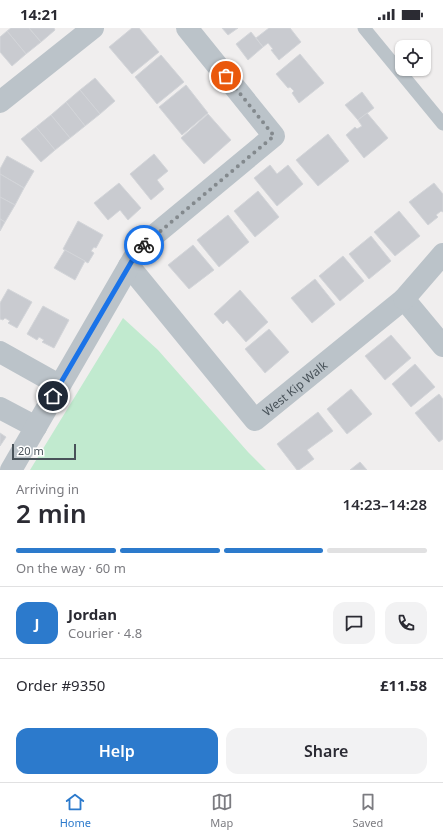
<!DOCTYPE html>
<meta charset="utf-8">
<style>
body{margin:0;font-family:"Noto Sans",sans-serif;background:#f2f2f3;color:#2b2b33;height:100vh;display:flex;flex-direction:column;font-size:15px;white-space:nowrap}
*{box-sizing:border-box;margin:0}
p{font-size:13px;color:#7c7c81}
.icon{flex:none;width:22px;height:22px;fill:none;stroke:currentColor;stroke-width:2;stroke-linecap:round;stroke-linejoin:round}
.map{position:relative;height:442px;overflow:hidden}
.sheet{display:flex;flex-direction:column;background:#fff;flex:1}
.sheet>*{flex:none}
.fabs{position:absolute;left:395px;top:12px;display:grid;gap:8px}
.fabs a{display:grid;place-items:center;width:36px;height:36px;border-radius:8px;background:#fff;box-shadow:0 1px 3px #0004;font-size:20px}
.scale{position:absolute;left:12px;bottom:10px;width:64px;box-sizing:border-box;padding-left:4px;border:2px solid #485259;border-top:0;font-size:11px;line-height:14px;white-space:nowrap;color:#485259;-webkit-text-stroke:3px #fff;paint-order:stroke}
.pin{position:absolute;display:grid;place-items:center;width:34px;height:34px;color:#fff;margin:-17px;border:2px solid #fff;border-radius:50%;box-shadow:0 1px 4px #0007}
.courier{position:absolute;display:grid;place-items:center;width:40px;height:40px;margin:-20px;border:3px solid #1a73e8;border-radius:50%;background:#fff;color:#222;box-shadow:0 1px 5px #0007}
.overview em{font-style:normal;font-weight:600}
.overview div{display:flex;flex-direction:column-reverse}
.overview{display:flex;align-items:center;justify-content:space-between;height:68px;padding:0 16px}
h1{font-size:26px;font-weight:600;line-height:30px}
.bar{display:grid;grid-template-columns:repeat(4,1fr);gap:6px 4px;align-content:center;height:48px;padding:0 16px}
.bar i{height:5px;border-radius:3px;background:#e1e1e2}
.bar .current{background:#2c7acc}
.bar p{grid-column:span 4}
.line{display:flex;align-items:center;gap:10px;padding:0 16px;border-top:1px solid #e1e1e2}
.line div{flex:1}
.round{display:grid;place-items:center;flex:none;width:42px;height:42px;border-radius:12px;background:#f2f2f3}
.primary-button{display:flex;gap:8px;margin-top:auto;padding:8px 16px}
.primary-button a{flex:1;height:46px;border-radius:12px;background:#2c7acc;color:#fff;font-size:16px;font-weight:600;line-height:46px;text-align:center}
.primary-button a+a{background:#f2f2f3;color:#2b2b33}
.status{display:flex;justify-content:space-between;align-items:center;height:28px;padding:0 20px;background:#fff;direction:ltr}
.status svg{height:11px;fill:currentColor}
.dock{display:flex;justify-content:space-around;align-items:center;height:56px;border-top:1px solid #e1e1e2;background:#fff;font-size:11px;color:#7c7c81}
.dock a{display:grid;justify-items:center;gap:2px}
.dock .current{color:#2c7acc}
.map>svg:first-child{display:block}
.green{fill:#c1eacf}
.building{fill:#c9cbd0;stroke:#d3d5d9}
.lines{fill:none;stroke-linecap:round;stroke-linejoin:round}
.lane{stroke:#bbc3c9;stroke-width:13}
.street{stroke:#bbc3c9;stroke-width:22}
.done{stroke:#83898d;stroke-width:4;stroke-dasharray:0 7.2}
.route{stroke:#1a73e8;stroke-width:5}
.labels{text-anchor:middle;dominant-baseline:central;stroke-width:3;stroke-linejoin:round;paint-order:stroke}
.street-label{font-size:12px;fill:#485259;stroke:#fff}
</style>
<div class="status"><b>14:21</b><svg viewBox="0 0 49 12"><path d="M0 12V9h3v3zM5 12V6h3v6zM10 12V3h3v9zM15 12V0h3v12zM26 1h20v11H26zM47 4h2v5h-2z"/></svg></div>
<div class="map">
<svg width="443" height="442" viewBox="0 0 443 442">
<rect width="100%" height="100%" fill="#f0eeee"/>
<polygon class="green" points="123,290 158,322 248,424 266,442 30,442"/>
<g class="building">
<polygon points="11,0 29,0 41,14 26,26 7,3"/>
<polygon points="29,0 54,0 55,2 41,14"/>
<polygon points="132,0 139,0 159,24 132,46 109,19"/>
<polygon points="222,0 238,0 228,7"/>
<polygon points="269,0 290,0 301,14 279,32 271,22 273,21 268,15 263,19 256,10"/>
<polygon points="7,3 26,26 12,38 0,24 0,9"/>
<polygon points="251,4 263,19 248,32 236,16"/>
<polygon points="300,26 324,55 299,75 292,65 294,63 290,59 288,60 276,46"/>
<polygon points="161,27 184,54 157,76 135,49"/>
<polygon points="95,50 115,73 100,86 80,62"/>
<polygon points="186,57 208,85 182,107 159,79"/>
<polygon points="80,62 100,86 85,98 66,74"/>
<polygon points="362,64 374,80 358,92 345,77"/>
<polygon points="66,74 85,98 70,110 51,87"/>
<polygon points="367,85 388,110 364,130 346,107 355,99 357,101 362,98 358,92"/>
<polygon points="208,86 231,112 204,136 181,110"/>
<polygon points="51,87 70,110 55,122 36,99"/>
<polygon points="36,99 55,122 41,134 21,111"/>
<polygon points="328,106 349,133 318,158 296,132"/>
<polygon points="154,126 168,143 157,152 164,161 151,172 130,146"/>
<polygon points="7,128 34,143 24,160 0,146 0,141"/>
<polygon points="270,137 277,146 288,137 303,156 277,178 254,150"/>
<polygon points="0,146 24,160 15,177 0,169"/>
<polygon points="119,155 141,180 128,192 120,182 108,192 94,175"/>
<polygon points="434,155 443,166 443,184 441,183 436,187 438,189 428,197 409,174"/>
<polygon points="258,163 279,189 255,209 234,183"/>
<polygon points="0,169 15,177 5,194 0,191"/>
<polygon points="399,183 420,208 395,228 374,204"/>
<polygon points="228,187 249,214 219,239 197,212"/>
<polygon points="0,191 5,194 0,203"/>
<polygon points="78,193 103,207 96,220 94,219 91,223 94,225 88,235 63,221"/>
<polygon points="371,208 391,233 369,251 349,226"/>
<polygon points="193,217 214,242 189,261 168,237"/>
<polygon points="65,222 85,233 75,252 54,240"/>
<polygon points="343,228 364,253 340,273 319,248"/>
<polygon points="315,251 335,276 312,295 291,270"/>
<polygon points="8,261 32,274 17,300 8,295 10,293 5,290 3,292 0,291 0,275"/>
<polygon points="240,262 268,294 246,314 227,292 223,296 214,286"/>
<polygon points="43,278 69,292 54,320 42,314 44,312 39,309 37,312 27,306"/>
<polygon points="269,301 289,324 265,345 245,321"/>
<polygon points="391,307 411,330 385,352 365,328"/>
<polygon points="415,336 435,359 411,379 392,356"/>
<polygon points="351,361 372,386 347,406 327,381"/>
<polygon points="439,366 443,371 443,411 439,414 415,385"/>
<polygon points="318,384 333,403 307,422 314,431 299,442 297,442 277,416"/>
<polygon points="0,405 6,409 0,418"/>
<polygon points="360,434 367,442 350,442"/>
</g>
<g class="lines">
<polyline class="lane" points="364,0 443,96"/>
<g class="street">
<polyline points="0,74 93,0"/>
<path id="s1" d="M129 238 255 392 404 271 443 318"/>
<polyline points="404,271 443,226"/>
<polyline points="0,324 59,357"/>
<polyline points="0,380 36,399"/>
<polyline points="11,442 140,219 274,108 187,0"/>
</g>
</g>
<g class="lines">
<polyline class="done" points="144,217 274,108 226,48"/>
<polyline class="route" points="53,368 129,238 140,219 144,217"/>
</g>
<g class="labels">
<g class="street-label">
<text stroke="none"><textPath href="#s1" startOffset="250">West Kip Walk</textPath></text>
</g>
</g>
</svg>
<div class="fabs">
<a><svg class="icon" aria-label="locate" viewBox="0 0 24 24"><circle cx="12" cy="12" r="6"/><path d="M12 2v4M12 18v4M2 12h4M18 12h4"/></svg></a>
</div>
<div class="scale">20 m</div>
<div class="pin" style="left:226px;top:48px;background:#ea580c"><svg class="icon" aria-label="bag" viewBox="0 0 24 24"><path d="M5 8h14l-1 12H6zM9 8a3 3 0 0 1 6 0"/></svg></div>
<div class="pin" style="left:53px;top:368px;background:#1f2937"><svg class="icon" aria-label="home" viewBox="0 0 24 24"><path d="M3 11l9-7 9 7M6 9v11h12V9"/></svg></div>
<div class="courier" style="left:144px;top:217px"><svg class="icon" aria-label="bike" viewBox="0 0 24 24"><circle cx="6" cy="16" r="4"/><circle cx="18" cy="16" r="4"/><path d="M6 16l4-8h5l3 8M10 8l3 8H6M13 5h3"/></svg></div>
</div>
<section class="sheet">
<div class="overview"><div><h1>2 min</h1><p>Arriving in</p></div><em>14:23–14:28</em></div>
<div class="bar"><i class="current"></i><i class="current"></i><i class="current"></i><i></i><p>On the way · 60 m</p></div>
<div class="line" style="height:72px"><b class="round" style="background:#2c7acc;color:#fff">J</b><div><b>Jordan</b><p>Courier · 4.8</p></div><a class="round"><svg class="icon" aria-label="chat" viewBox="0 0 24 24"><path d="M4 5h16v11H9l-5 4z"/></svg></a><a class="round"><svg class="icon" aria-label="phone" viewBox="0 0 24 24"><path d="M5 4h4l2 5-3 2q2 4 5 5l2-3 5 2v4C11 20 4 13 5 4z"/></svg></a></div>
<div class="line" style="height:52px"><div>Order #9350</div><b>£11.58</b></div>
<div class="primary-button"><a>Help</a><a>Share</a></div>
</section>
<nav class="dock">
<a class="current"><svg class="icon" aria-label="home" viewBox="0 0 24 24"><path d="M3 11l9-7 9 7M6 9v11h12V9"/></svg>Home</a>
<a><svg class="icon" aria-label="map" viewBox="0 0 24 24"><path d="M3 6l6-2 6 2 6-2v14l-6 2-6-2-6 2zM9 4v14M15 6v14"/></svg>Map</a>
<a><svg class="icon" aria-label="saved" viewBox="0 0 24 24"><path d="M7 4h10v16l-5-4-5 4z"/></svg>Saved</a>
</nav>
